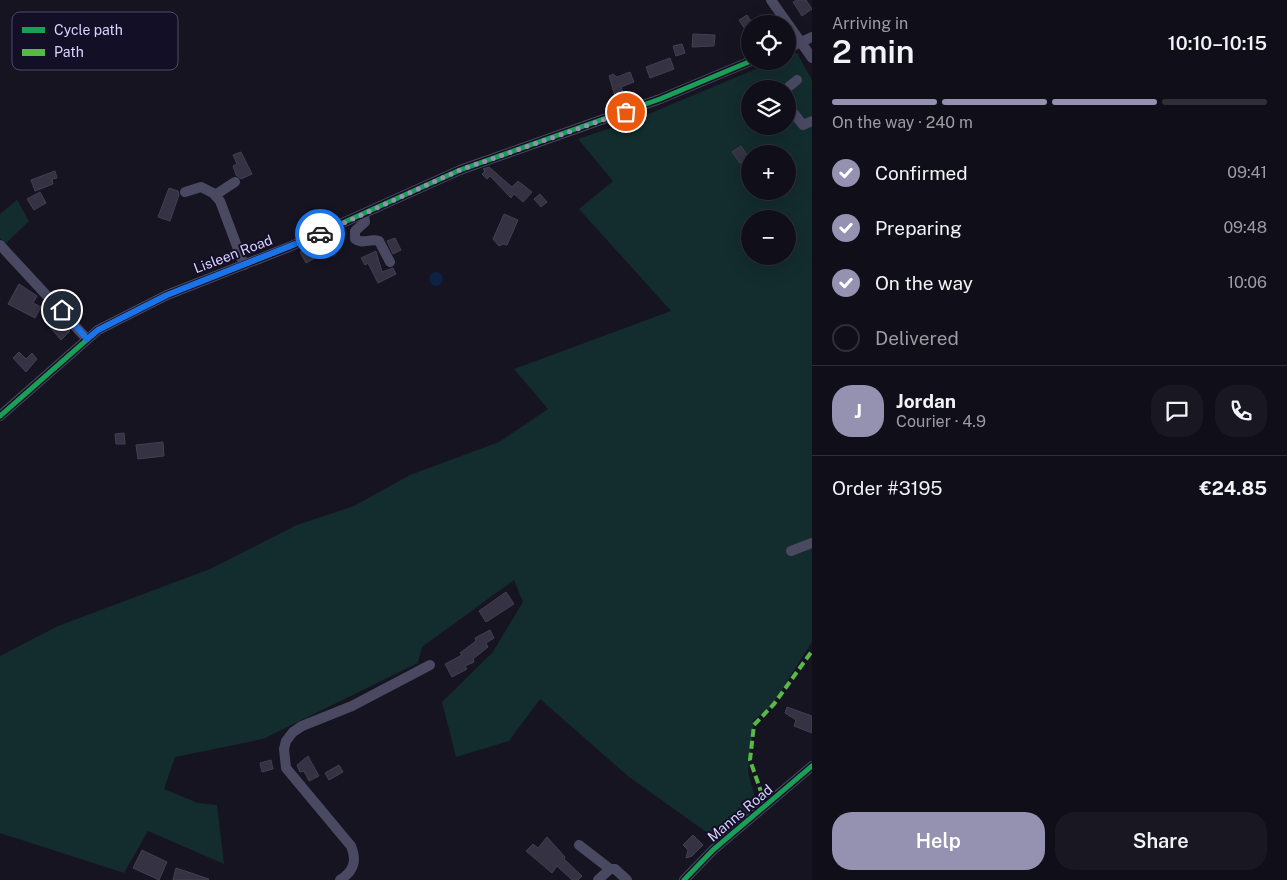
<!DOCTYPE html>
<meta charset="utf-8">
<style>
body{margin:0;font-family:"Public Sans",sans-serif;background:#191822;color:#f1f3f6;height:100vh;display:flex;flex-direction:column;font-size:19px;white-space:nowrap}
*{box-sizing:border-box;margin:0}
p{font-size:16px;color:#9c9ca2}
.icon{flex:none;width:28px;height:28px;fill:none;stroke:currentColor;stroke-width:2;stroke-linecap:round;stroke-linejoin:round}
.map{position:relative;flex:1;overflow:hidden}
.panel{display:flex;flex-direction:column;background:#100f19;width:475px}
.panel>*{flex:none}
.fabs{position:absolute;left:741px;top:15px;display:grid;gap:10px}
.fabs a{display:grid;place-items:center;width:55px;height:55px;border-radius:50%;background:#100f19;box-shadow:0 5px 20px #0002,0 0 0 1px #302f38;font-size:25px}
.pin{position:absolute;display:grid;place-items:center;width:42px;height:42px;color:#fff;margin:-21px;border:2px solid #fff;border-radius:50%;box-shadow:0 1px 5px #0007}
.courier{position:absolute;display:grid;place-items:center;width:50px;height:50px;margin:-25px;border:4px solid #1a73e8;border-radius:50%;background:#fff;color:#222;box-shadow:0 1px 6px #0007}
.summary em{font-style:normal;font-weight:600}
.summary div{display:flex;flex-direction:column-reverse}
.summary{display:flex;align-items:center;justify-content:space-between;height:85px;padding:0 20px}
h1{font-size:32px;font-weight:600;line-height:38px}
.bar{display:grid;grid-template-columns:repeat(4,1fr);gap:8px 5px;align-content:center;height:60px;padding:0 20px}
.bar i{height:6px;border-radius:4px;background:#302f38}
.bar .current{background:#9591b1}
.bar p{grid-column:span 4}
.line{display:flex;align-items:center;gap:12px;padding:0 20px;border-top:1px solid #302f38}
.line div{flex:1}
.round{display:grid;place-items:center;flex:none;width:52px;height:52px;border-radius:20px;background:#191822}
ol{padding:0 20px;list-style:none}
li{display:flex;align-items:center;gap:15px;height:55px}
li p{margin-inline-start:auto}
li .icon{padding:5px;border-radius:50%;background:#9591b1;color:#fff;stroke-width:4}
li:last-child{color:#9c9ca2}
li i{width:28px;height:28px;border:2px solid #302f38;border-radius:50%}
.button{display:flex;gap:10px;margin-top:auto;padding:10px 20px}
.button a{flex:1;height:58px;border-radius:20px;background:#9591b1;color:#fff;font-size:20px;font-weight:600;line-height:58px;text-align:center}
.button a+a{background:#191822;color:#f1f3f6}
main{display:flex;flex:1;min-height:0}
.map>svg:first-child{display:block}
.green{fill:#132c2d;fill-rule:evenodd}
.water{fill:#0d2144}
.building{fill:#343243;stroke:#433f54}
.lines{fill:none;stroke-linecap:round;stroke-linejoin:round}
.minor{stroke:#4a4962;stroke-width:10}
.quiet{stroke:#58b947;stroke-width:4;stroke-dasharray:8 4;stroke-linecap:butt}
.cycleway-casing{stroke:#130f26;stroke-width:8}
.cycleway{stroke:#1a9f57;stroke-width:5}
.done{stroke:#9591b1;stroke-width:5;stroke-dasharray:0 9}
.route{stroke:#1a73e8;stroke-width:6}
.labels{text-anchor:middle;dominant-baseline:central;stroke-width:4;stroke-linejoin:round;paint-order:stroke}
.street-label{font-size:14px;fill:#d9d4ff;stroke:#130f26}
.key{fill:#130f26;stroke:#4e4a67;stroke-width:1}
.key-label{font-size:14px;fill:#d9d4ff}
</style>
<main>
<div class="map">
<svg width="812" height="880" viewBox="0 0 812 880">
<rect width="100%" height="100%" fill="#161421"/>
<g class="green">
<path d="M797 53 812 80V642L770 708 754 720 748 772 757 805 716 839 629 777 540 699 509 741 456 757 442 702 492 653 523 602 514 580 422 647 418 663 263 739 175 757 164 789 198 803 217 805 224 864 148 831 124 873 0 833V656L58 626 210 569 297 525 354 506 410 475 499 442 548 409 514 369 671 311 579 209 613 181 578 139 632 121 775 61H788V56ZM750 89H788V126H750ZM750 154H788V191H750ZM750 219H788V256H750Z"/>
<polygon points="17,200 29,221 5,244 0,238 0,214"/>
</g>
<circle class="water" cx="436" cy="279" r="7"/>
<g class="building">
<polygon points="797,0 806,0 812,9 802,16 793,2"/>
<polygon points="747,15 753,24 750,24 750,37 739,20"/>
<polygon points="693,34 715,35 714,46 692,47"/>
<polygon points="682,44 685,53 676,56 673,46"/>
<polygon points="670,58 674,69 650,78 646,67"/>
<polygon points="630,72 634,82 621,87 623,92 615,96 609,76 613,74 617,77"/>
<polygon points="741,146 748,157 740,163 732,152"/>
<polygon points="241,152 252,174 241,179 236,175 233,166 237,164 233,155"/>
<polygon points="489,167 512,187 518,181 532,192 523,202 514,194 511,198 490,176 487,179 482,174 485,171 483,169"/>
<polygon points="55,171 57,178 52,179 53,184 35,191 31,180"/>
<polygon points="169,188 178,191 179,195 170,221 158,217"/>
<polygon points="40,192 46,203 34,210 27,199"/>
<polygon points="540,194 547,202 541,207 534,199"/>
<polygon points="504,214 518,220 507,245 503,244 499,246 493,239"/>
<polygon points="395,238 401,250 393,254 387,241"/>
<polygon points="312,246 317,257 306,263 300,252"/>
<polygon points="376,251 382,272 393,268 396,274 378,283 368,263 365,265 361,258"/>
<polygon points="19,284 37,296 33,303 41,307 35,318 8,304"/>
<polygon points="57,320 70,331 61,340 50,327"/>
<polygon points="19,352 26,359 32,353 37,359 26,372 13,358"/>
<polygon points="124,433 125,444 116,444 115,434"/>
<polygon points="163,442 164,456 138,459 136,445"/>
<polygon points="506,592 514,604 486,622 479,611"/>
<polygon points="490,630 494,638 486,643 488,647 473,659 474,662 465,666 467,669 452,677 445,664 462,655 460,653 476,641 475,638"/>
<polygon points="787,707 812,716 812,733 794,726 796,720 785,713"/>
<polygon points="308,756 319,776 309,781 304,771 300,772 297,765"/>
<polygon points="271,760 273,769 262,772 260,763"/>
<polygon points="339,765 343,772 329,780 325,773"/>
<polygon points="693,835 703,845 692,856 686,858 688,850 683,845"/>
<polygon points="547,837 565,857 564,859 582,876 578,880 572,880 557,866 552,873 526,851 533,844 538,848"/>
<polygon points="142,850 167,862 159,880 133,868"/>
<polygon points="176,868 209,879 208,880 173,880"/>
</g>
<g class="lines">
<g class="minor">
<polyline points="771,0 812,58"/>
<polyline points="788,48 812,37"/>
<polyline points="786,89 797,80"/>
<polyline points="788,106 803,125 812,121"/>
<polyline points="185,192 201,187 213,193 220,201 244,265"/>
<polyline points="215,195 235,182"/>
<path d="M364 215 365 222 355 231V239C362 245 370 238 379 241L390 262"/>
<polyline points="0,245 87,339"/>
<polyline points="0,416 98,330 167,295 289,247 460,170 660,99 751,61"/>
<polyline points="791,551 812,543"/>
<polyline points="579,845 610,869"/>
<path d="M340 880C354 871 357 861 351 846L286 768 284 749 286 741 293 732 302 726 352 706 430 665"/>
<polyline points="598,880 610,869 615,869 627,880"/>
<polyline points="684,880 713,850 812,766"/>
</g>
<polyline class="quiet" points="766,806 750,760 754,725 774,704 812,651"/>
<g class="cycleway-casing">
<g id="cycleway">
<polyline points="0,416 98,330 167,295 289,247 460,170 660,99 751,61"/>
<polyline points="684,880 713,850 812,766"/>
</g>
</g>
<use href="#cycleway" class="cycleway"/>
</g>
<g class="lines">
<polyline class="done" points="320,234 460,170 626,112"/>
<polyline class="route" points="62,310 87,339 98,330 167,295 320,234"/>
</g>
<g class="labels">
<g class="street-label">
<text transform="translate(233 254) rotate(-21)">Lisleen Road</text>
<text transform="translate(740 813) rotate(-40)">Manns Road</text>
</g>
</g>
<rect x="12" y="12" width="166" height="58" rx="8" class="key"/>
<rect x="22" y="27" width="23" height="6" fill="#1a9f57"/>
<rect x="22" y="49" width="23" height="7" fill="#58b947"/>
<g class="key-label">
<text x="54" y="35">Cycle path</text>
<text x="54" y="57">Path</text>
</g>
</svg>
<div class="fabs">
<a><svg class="icon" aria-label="locate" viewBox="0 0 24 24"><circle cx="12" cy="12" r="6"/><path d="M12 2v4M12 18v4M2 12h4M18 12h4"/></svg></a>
<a><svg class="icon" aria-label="layers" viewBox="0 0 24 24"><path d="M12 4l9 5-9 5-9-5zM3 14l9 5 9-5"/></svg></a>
<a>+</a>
<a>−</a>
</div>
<div class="pin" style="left:626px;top:112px;background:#ea580c"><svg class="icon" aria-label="bag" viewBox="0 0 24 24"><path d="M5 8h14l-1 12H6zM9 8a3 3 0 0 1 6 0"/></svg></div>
<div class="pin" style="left:62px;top:310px;background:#1f2937"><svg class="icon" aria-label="home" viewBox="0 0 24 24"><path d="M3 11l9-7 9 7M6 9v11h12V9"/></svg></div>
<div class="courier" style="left:320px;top:234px"><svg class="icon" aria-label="car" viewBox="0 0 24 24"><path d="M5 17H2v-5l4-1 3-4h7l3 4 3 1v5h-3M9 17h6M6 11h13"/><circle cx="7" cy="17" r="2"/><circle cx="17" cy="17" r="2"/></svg></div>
</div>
<section class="panel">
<div class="summary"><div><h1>2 min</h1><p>Arriving in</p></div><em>10:10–10:15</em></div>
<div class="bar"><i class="current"></i><i class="current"></i><i class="current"></i><i></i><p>On the way · 240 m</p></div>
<ol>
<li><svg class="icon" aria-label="check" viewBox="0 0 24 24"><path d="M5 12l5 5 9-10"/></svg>Confirmed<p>09:41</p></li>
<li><svg class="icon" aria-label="check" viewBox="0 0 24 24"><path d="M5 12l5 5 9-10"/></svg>Preparing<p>09:48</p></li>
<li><svg class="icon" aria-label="check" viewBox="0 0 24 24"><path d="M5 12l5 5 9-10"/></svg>On the way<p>10:06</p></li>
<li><i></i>Delivered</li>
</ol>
<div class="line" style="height:90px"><b class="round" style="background:#9591b1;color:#fff">J</b><div><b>Jordan</b><p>Courier · 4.9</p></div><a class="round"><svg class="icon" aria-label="chat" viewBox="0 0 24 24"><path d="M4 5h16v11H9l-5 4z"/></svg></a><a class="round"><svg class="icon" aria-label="phone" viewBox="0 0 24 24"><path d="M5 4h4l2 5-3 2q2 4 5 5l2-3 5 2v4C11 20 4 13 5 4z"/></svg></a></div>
<div class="line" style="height:65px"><div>Order #3195</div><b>€24.85</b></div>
<div class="button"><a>Help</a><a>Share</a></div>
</section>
</main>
